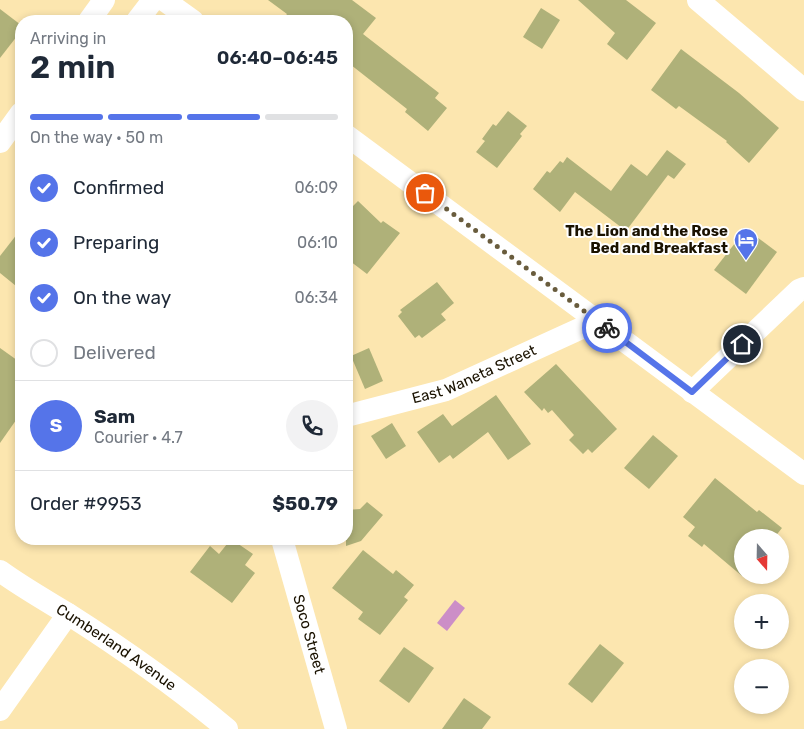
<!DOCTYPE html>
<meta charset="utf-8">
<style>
body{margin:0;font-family:Rubik,sans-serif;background:#f2f2f3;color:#1f2937;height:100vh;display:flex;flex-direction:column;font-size:19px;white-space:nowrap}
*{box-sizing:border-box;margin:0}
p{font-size:16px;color:#747a83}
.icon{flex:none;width:28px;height:28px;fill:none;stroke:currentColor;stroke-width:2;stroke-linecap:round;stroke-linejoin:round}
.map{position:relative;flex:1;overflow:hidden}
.drawer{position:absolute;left:15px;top:15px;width:338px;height:530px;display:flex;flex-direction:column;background:#fff;border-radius:20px;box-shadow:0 2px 8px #0003}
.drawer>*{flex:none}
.needle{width:32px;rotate:160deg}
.controls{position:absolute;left:734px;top:529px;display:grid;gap:10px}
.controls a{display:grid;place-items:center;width:55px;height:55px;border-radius:50%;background:#fff;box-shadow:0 2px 8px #0003;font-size:25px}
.pin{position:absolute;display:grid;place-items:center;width:42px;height:42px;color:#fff;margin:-21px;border:2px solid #fff;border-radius:50%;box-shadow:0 1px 5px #0007}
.courier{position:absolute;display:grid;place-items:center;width:50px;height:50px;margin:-25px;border:4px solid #5574e9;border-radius:50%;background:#fff;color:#222;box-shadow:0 1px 6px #0007}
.overview em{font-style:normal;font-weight:600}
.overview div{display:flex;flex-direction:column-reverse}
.overview{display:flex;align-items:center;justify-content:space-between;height:85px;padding:0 15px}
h1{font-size:32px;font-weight:600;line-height:38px}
.bar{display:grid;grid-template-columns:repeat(4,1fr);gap:8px 5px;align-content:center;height:60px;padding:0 15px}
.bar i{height:6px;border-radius:4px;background:#e0e1e3}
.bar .active{background:#5574e9}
.bar p{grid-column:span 4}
.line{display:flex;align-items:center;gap:12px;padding:0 15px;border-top:1px solid #e0e1e3}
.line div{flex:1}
.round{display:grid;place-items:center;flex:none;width:52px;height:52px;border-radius:26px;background:#f2f2f3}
ol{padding:0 15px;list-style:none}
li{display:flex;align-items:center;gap:15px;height:55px}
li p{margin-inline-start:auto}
li .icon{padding:5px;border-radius:50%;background:#5574e9;color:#fff;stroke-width:4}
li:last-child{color:#747a83}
li i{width:28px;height:28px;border:2px solid #e0e1e3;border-radius:50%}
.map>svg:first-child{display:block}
.water{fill:#cc8ec7}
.building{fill:#afb179}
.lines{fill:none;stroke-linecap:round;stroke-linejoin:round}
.minor{stroke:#fff;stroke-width:22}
.done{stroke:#695c3d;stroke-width:5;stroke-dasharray:0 9}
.route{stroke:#5574e9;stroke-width:6}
.labels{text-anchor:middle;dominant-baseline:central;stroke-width:4;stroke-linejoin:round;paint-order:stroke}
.poi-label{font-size:15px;font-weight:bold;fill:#1a1200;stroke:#fff;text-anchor:end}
.street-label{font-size:15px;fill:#1a1200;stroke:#fff}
</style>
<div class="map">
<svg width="804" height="729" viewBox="0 0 804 729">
<rect width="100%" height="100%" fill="#fce6af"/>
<polygon class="water" points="455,600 465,608 447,631 437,623"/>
<g class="building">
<polygon points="268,0 352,0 376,18 363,34 439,93 435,98 447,108 428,131 405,112 407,109 346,61 346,21 282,21 287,14"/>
<polygon points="578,0 626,0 656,23 627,60 607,44 615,33"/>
<polygon points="541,8 560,20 542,49 523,37"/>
<polygon points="0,9 21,25 21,31 0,58"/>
<polygon points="681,49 739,93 779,128 749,163 726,142 727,141 679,106 676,109 651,90"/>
<polygon points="508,111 527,126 520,134 522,136 497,168 476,152 485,141 482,139 493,124 496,126"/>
<polygon points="667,150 686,164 674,179 668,175 626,231 575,192 560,212 533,189 547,171 550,173 560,161 563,163 567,157 611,191 631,164 647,176"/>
<polygon points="358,201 381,223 383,221 400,233 367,274 346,258 346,213"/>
<polygon points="21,229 21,290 0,273 0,256"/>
<polygon points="746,229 777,252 746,294 714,270"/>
<polygon points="437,282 454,303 441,314 446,320 422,338 419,335 415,338 398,316 402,312 400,310"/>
<polygon points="0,348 21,363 21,413 0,443"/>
<polygon points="369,348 383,381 365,389 351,356"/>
<polygon points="556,364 617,429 592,453 588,449 583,454 569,440 574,435 552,410 548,413 544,408 542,411 524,392"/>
<polygon points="496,395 531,444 508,460 488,432 453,459 450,455 439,463 417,432 443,414 452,426"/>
<polygon points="392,423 406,446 386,459 371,436"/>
<polygon points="653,435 678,456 649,489 624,468"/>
<polygon points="715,478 757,512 759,510 782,528 774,538 742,538 742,576 704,544 702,547 688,536 695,527 683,517"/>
<polygon points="367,502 383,515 361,541 346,546 346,510 360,509"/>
<polygon points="231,539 253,554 245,565 255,573 232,603 190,572 210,546 219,554"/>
<polygon points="363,550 393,574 396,570 414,585 404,597 408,600 380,635 358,619 363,612 332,588"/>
<polygon points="600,644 624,663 592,703 568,684"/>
<polygon points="404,647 434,668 409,703 379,681"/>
<polygon points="464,698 491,717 482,729 442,729"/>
</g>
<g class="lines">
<g class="minor">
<polyline points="164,0 193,21"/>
<polyline points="698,0 804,90"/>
<polyline points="89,21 104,0"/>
<polyline points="137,21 153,0"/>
<polyline points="346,135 804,474"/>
<polyline points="0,142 21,113"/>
<polyline points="692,392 799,290 804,288"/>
<path id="s1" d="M346 416 446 390 597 321"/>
<path id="s2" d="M282 539 336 729"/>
<path id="s3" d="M0 571C22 587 45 600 68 614 123 649 177 687 227 729"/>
<polyline points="0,710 68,614"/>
</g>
</g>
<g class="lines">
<polyline class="done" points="425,193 607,328"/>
<polyline class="route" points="607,328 692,392 742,344"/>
</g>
<defs>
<g id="hotel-pin" transform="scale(1.25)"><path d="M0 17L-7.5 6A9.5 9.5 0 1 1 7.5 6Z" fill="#5574e9" stroke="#fff"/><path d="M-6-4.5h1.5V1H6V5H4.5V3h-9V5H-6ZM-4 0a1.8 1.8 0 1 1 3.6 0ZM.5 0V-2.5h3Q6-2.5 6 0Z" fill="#fff"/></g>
</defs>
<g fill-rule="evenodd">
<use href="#hotel-pin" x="746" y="240"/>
</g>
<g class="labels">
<g class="poi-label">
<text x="728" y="231">The Lion and the Rose<tspan x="728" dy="17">Bed and Breakfast</tspan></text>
</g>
<g class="street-label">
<text stroke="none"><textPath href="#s1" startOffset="135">East Waneta Street</textPath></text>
<text stroke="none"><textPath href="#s2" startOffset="99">Soco Street</textPath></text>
<text stroke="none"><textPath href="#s3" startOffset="139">Cumberland Avenue</textPath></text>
</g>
</g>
</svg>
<div class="controls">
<a><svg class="needle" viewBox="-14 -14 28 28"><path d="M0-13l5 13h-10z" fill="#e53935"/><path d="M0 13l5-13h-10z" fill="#747a83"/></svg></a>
<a>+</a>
<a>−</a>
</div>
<div class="pin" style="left:425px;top:193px;background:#ea580c"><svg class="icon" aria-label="bag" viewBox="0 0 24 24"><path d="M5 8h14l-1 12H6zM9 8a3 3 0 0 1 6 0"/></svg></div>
<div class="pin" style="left:742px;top:344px;background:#1f2937"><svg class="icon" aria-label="home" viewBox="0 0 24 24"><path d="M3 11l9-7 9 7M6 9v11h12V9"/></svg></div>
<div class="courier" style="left:607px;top:328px"><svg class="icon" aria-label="bike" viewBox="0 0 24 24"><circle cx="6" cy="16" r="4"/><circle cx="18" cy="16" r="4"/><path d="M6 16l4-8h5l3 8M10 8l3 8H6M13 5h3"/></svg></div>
<section class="drawer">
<div class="overview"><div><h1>2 min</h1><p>Arriving in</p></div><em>06:40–06:45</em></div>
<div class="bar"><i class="active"></i><i class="active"></i><i class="active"></i><i></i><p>On the way · 50 m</p></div>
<ol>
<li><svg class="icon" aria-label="check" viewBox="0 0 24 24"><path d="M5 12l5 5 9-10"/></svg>Confirmed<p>06:09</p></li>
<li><svg class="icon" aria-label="check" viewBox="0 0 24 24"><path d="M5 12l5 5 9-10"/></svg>Preparing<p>06:10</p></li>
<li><svg class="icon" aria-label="check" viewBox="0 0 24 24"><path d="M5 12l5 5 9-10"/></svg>On the way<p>06:34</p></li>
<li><i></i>Delivered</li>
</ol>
<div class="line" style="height:90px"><b class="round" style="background:#5574e9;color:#fff">S</b><div><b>Sam</b><p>Courier · 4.7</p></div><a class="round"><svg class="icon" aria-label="phone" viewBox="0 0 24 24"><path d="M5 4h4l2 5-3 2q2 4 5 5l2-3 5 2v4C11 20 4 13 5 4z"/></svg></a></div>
<div class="line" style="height:65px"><div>Order #9953</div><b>$50.79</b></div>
</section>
</div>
